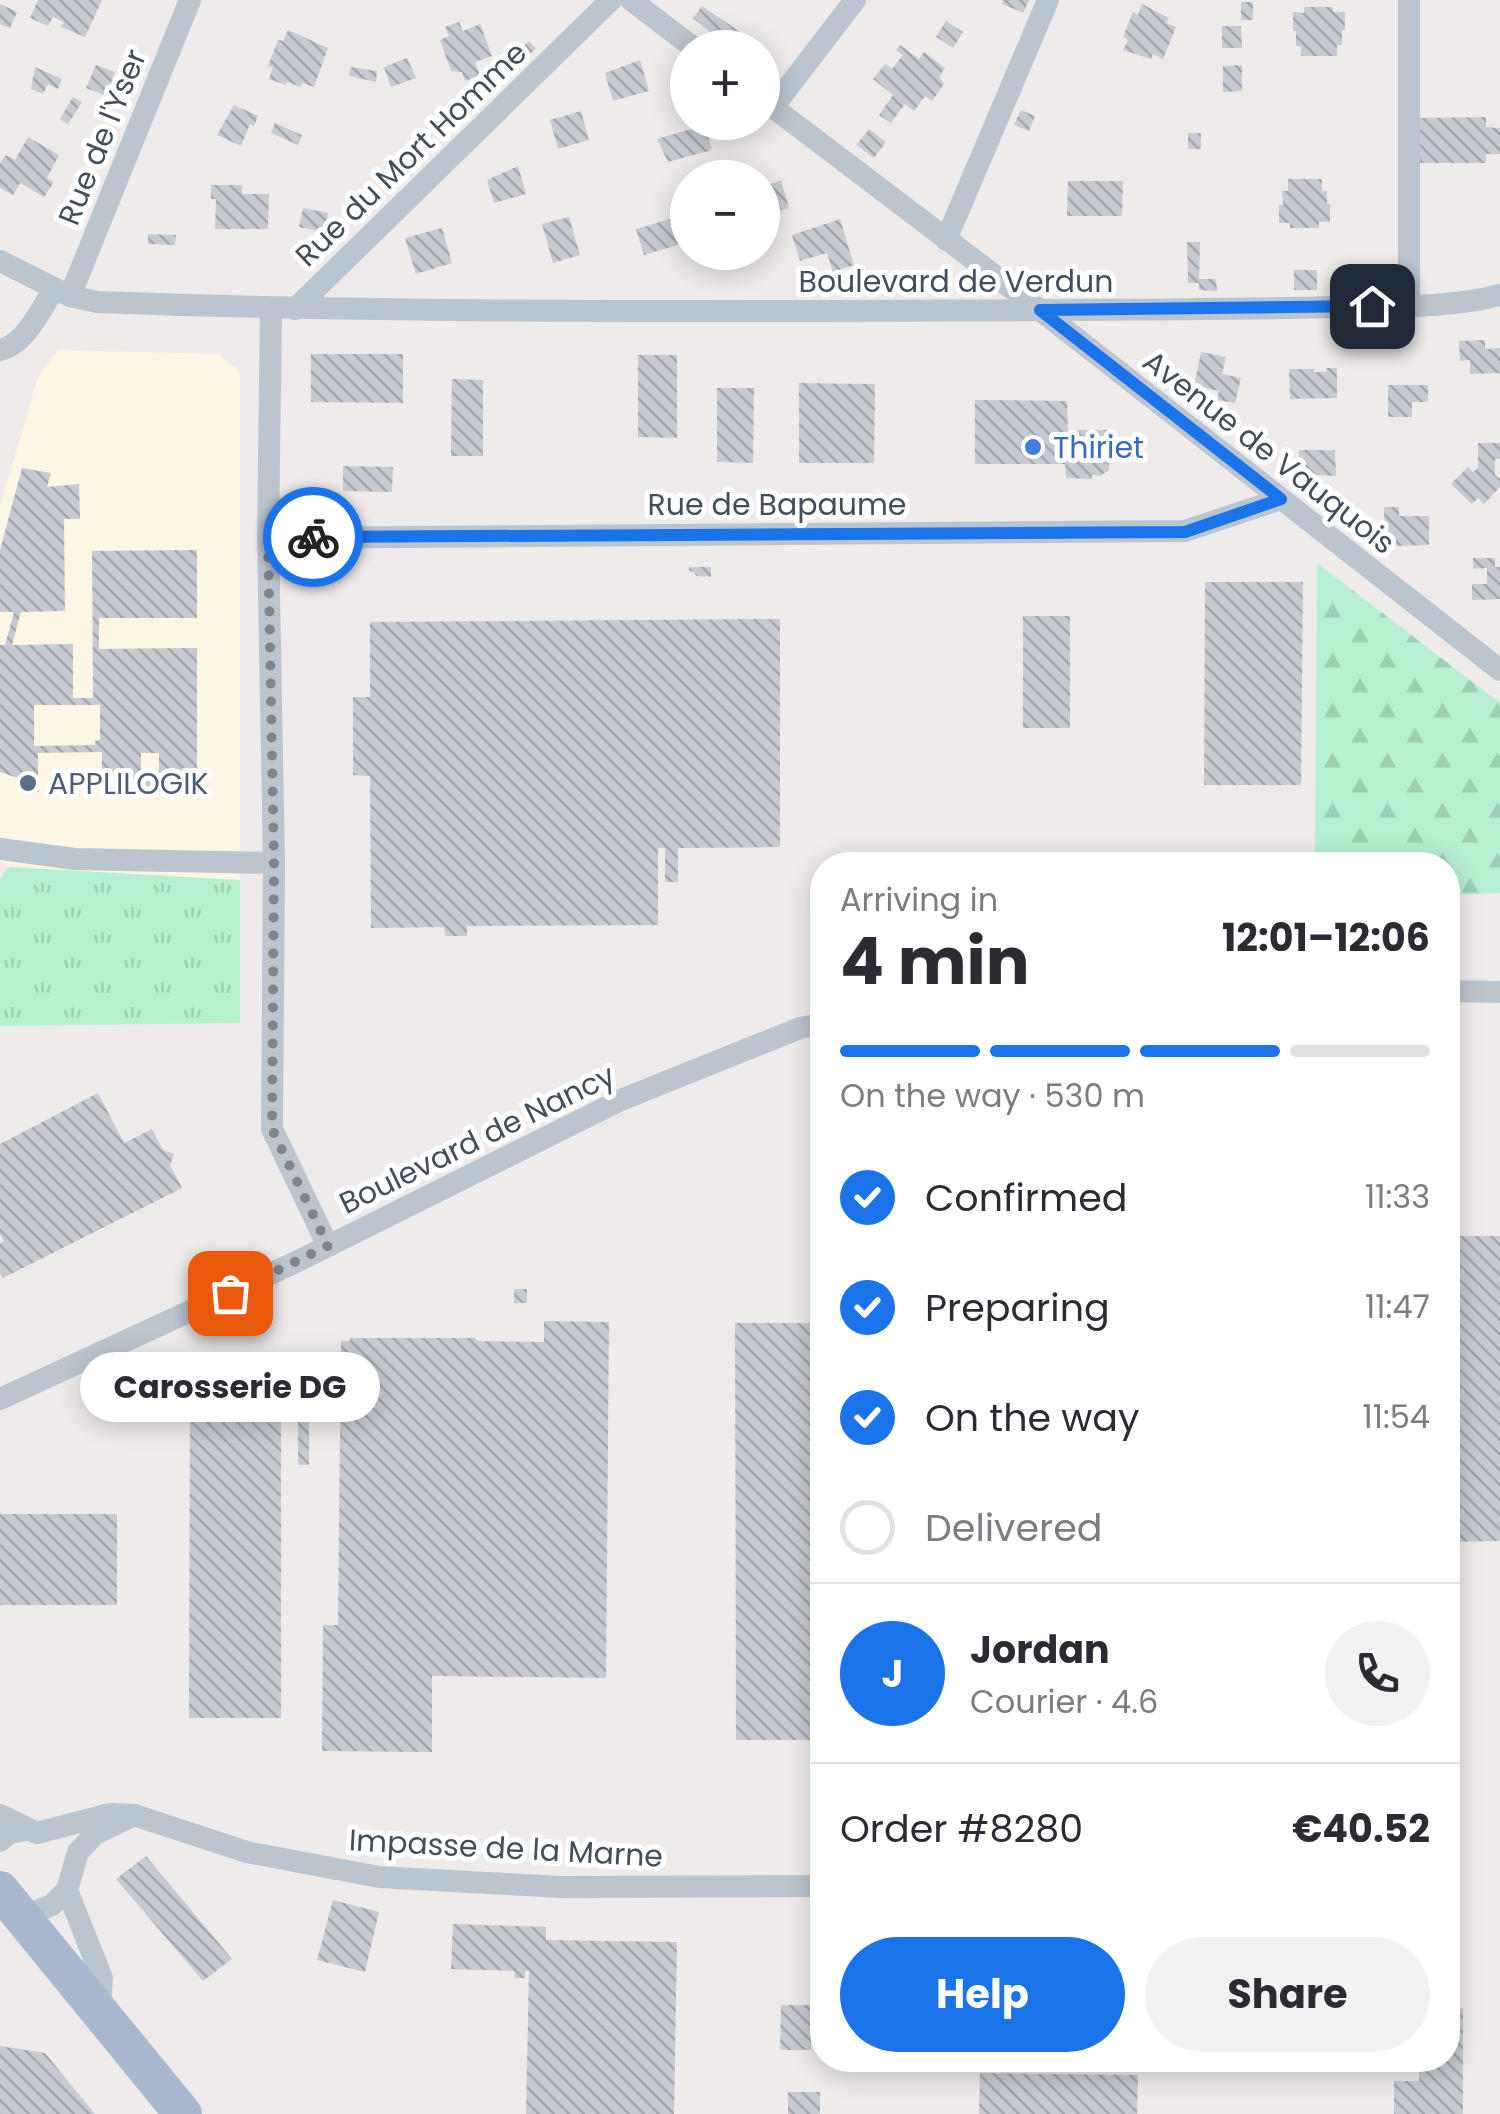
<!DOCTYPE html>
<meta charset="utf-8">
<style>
body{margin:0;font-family:Poppins,sans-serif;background:#f2f2f3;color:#2b2b33;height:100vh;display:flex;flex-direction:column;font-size:38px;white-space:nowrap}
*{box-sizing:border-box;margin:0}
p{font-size:32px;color:#7c7c81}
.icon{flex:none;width:55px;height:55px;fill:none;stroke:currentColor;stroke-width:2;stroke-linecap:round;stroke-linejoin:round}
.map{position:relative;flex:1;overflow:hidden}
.sheet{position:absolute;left:810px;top:852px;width:650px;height:1220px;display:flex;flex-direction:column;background:#fff;border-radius:40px;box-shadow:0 5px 25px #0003}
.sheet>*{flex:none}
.fabs{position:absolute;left:670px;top:30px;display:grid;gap:20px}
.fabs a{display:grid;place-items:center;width:110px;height:110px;border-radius:50%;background:#fff;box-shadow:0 5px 25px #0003;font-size:50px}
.pin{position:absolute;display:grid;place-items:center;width:85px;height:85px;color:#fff;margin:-42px;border-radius:20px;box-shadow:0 5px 15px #0006}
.courier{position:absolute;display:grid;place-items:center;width:100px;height:100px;margin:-50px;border:8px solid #1a73e8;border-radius:50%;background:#fff;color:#222;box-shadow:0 2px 12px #0007}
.bubble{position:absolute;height:70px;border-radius:35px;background:#fff;box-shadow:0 5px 25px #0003;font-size:32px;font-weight:700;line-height:70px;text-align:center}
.summary em{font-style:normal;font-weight:700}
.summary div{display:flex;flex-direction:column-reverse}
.summary{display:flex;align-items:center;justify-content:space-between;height:170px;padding:0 30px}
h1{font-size:65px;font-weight:700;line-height:75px}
.bar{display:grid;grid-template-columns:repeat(4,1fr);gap:15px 10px;align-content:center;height:120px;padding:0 30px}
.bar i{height:12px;border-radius:8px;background:#e1e1e2}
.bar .active{background:#1a73e8}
.bar p{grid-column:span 4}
.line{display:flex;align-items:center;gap:25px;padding:0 30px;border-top:2px solid #e1e1e2}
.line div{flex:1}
.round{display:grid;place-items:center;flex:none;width:105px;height:105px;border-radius:52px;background:#f2f2f3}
ol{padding:0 30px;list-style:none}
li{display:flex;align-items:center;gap:30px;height:110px}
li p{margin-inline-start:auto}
li .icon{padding:10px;border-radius:50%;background:#1a73e8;color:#fff;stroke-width:4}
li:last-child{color:#7c7c81}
li i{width:55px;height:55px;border:5px solid #e1e1e2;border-radius:50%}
.button{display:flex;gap:20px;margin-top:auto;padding:20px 30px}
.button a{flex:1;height:115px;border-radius:60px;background:#1a73e8;color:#fff;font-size:40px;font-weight:700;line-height:115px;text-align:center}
.button a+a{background:#f2f2f3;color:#2b2b33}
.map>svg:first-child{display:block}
.commercial{fill:#fcf6e2}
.grass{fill:url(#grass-tufts)}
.forest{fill:url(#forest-firs)}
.building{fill:url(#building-back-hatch);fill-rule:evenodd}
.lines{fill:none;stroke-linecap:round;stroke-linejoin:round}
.minor{stroke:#bbc5cf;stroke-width:22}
.primary{stroke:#a9b9cd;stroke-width:38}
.done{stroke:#7f858d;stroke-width:10;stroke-dasharray:0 18}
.route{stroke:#1a73e8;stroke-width:12}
.shop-dot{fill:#3f7fe0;stroke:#fff;stroke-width:4}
.service-dot{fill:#5c6f8a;stroke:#fff;stroke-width:4}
.labels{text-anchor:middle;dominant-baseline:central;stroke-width:10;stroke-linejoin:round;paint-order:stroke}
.street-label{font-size:30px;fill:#434e5a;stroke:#fff}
.shop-label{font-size:30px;fill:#366cbe;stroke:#fff;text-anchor:start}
.service-label{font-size:30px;fill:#4e5e75;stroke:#fff;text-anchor:start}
</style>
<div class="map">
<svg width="1500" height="2114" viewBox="0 0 1500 2114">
<defs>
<pattern id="grass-tufts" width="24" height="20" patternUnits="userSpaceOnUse" patternTransform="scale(2.5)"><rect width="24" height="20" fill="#b6f0d0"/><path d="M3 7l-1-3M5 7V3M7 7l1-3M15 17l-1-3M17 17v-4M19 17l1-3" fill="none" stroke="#9ecfb5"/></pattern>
<pattern id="forest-firs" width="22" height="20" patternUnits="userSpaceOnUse" patternTransform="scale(2.5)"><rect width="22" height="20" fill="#b6f0d0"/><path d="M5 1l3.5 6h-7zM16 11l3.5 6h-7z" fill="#9ecfb5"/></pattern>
<pattern id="building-back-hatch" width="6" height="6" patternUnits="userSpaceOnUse" patternTransform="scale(2.5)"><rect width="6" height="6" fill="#c7cad2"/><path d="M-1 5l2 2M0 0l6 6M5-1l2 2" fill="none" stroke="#a3a6ad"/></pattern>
</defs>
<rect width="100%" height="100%" fill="#efebeb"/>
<polygon class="commercial" points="58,350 219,354 240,373 240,880 8,867 0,861 0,507 38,377"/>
<polygon class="grass" points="8,867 240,880 240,1023 0,1026 0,880"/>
<polygon class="forest" points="1317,563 1500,703 1500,893 1448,895 1448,865 1315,865"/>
<g class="building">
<polygon points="38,0 102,0 85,37 61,27 64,22 53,17 48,26 30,18"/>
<polygon points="1003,0 1029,0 1023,13 1002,4"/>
<rect x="1241" y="2" width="12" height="18"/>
<polygon points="0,4 17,12 10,28 0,24"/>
<polygon points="1142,4 1169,18 1166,23 1176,27 1163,59 1153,54 1151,59 1123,50 1128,40 1123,37 1133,12 1138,15"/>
<polygon points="702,6 752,40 746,48 730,48 693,18"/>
<polygon points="1304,7 1333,7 1333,12 1345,12 1345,30 1342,30 1342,45 1337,45 1337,56 1301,56 1301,46 1296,46 1296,31 1293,31 1293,12 1304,13"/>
<polygon points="946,21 963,32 953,48 936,37"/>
<polygon points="459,22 463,31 480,24 492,56 475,62 480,75 465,81 462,72 451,71 440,40 449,36 445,27"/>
<polygon points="1222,26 1241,26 1242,48 1222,48"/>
<polygon points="288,30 328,48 314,87 302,83 301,87 287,82 286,85 269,79 273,67 268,66 278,40 283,41"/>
<polygon points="529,41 536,48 516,68 509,60"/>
<polygon points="900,45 919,59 924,52 945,68 939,77 944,84 932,101 925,96 914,111 905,104 891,123 879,115 893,95 873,79 885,64 892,69 903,55 896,50"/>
<polygon points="407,58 416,78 391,87 384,67"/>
<polygon points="640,60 649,91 613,101 605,73"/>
<polygon points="96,65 115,72 106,96 86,88"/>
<polygon points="1242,65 1242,91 1223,92 1223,66"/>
<polygon points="35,67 62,79 58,89 48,84 43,94 31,89"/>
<polygon points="351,67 377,71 376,82 349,76"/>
<polygon points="73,97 82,102 68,124 60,119"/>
<polygon points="234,105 258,116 254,126 250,124 241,146 217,135"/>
<polygon points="1021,110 1035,116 1029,131 1014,125"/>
<polygon points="581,111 589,140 558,149 550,120"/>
<polygon points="1486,117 1486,127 1500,128 1500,154 1486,154 1486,163 1420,163 1419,118"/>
<polygon points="275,123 302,135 298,145 271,133"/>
<polygon points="705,125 712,150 668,162 657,139"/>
<polygon points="869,129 886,142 874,158 856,145"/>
<rect x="1188" y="133" width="13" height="16"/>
<polygon points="28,137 59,155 47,178 54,182 44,197 20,183 13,195 0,188 0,163 6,155 15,160"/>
<polygon points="518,166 526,194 494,203 487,180"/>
<polygon points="1288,179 1322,179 1322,191 1327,191 1327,204 1330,205 1330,222 1319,222 1319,228 1290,228 1290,223 1279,223 1279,205 1283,205 1282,191 1288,191"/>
<polygon points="781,181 789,208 762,215 762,186"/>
<polygon points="1068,181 1123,181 1122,216 1067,216"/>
<polygon points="211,185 242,185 242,194 269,194 268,229 215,229 216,199 211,199"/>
<polygon points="303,208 328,213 325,232 299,227"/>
<polygon points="688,214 688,242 644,255 636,229"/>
<polygon points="569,217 580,255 553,263 542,224"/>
<polygon points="840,219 854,265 833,272 827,253 800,261 792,235"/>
<polygon points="442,228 452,263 416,274 405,238"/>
<polygon points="148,234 176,235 175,245 148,244"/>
<polygon points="1187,242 1200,242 1199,279 1216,279 1217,291 1199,290 1199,283 1188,283"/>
<rect x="1294" y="270" width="23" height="20"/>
<polygon points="1485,340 1485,349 1500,348 1500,373 1470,374 1470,360 1460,361 1459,341"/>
<polygon points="1201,352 1226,357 1222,374 1241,378 1235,403 1217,400 1219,391 1194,386"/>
<polygon points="311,354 403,354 403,403 311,402"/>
<polygon points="638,355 677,355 677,438 638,437"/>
<polygon points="1326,368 1337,368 1337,398 1290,399 1289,369 1314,369 1314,372 1327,372"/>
<polygon points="452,379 483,380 483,456 451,456"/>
<polygon points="799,383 875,384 874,463 799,463"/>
<polygon points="1388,385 1428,385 1428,402 1412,402 1412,417 1388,417"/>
<polygon points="717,388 754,388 753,463 717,462"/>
<polygon points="975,400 1067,401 1068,430 1113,430 1112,464 1109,463 1109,470 1100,476 1092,475 1092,479 1066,478 1065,464 975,464"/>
<polygon points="1478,443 1500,443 1500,459 1495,459 1495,475 1500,479 1500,487 1484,504 1478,498 1472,504 1451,484 1468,467 1473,472 1478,468"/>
<polygon points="1299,450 1335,450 1336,476 1299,474"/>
<polygon points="343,466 393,467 392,492 343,491"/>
<path d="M22 468 51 473 47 487 79 484 80 519H64L65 611 21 612 12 645 73 644V698H93L92 551 197 550V618H99V649L197 648V792L157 795V788H141L142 795 102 794V752L38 753V792L18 786V778L0 772V645H5L14 612H0V550ZM34 705H100V740L95 741V745L34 746ZM141 753H159V771H141Z"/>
<polygon points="1384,507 1399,507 1399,516 1429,516 1429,545 1394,546 1385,538"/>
<polygon points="1473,558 1495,558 1495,567 1500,567 1500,599 1472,600 1472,584 1487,584 1487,568 1473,569"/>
<polygon points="689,567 711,567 711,577 696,576 694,572 689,571"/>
<polygon points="1205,582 1303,582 1301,785 1204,785"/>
<rect x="1023" y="616" width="47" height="112"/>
<polygon points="780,619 780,847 678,848 678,882 665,882 665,848 658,848 658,925 467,926 467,936 445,936 444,927 371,928 370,776 353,775 353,697 370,697 370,622"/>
<polygon points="98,1093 124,1143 152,1129 163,1150 174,1154 170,1165 182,1188 3,1278 0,1273 0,1243 4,1241 0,1234 0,1144"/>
<polygon points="1448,1236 1500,1236 1500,1541 1448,1542"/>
<rect x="514" y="1289" width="13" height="14"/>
<polygon points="544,1321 609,1322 606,1678 432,1676 432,1752 322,1751 323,1625 338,1625 341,1341 350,1341 350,1338 475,1338 477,1341 544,1342"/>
<polygon points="735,1323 822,1323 822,1740 736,1740"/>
<polygon points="190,1399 281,1401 281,1718 189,1718"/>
<rect x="298" y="1401" width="11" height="64"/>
<rect x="0" y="1514" width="117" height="91"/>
<polygon points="146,1856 232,1959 203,1981 116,1879"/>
<polygon points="333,1900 379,1912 365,1972 317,1960"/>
<polygon points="453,1924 546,1927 546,1940 677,1942 674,2114 526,2114 529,1971 525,1971 525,1978 515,1978 514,1971 451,1969"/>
<polygon points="781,2005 812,2005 811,2050 780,2050"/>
<polygon points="1448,2008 1463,2008 1463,2114 1394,2114 1394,2081 1419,2081 1419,2060 1448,2060"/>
<polygon points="0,2046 45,2053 95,2114 0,2114"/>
<polygon points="980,2073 1138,2075 1137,2114 979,2114"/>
<rect x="788" y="2092" width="32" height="22"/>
</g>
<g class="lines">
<g class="minor">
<polyline points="631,0 694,48"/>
<polyline points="1409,0 1409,306"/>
<polyline points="762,99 1040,310 1500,670"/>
<polyline points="773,107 855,0"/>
<polyline points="946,240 1048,0"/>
<path d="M0 261 70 296 97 302C416 314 736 311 1056 310 1149 310 1242 309 1335 307 1389 306 1447 309 1500 295"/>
<polyline points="70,296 190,0"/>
<polyline points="271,309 268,538 274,863 272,1129 328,1246"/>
<polyline points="295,309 611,0"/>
<path d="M0 350C25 345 41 309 54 289"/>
<polyline points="268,538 1185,531 1281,499"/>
<polyline points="0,849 75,859 274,863"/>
<polyline points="1448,991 1500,992"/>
<polyline points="0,1399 296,1262 621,1100 800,1028 822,1024"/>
<polyline points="0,1815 37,1833 110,1814 134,1815 95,1834 78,1852 67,1890 102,1978 101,1993 91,2002"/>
<polyline points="134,1815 247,1852 379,1877 561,1887 822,1886"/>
<polyline points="0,1841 9,1833 27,1830"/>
<polyline points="22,1917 52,1905 67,1890"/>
</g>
<polyline class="primary" points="0,1890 183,2114"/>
</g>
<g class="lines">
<polyline class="done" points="230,1293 328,1246 272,1129 274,862 268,538 313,537"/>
<polyline class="route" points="313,537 1185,532 1281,499 1040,310 1372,306"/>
</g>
<circle class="shop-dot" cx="1033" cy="447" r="10"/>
<circle class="service-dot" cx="28" cy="783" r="10"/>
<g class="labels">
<g class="street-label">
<text transform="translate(102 137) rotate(-68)">Rue de l'Yser</text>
<text transform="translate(411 154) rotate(-44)">Rue du Mort Homme</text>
<text x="956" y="281">Boulevard de Verdun</text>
<text transform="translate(1269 452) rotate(38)">Avenue de Vauquois</text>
<text x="777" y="504">Rue de Bapaume</text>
<text transform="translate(477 1139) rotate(-26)">Boulevard de Nancy</text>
<text transform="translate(506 1848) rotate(3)">Impasse de la Marne</text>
</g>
<g class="shop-label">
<text x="1053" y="447">Thiriet</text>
</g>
<g class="service-label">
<text x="48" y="783">APPLILOGIK</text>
</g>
</g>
</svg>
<div class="fabs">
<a>+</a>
<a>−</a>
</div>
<div class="pin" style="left:230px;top:1293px;background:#ea580c"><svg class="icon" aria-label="bag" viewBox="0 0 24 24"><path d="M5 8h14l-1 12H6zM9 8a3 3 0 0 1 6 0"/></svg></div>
<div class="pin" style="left:1372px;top:306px;background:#1f2937"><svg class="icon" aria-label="home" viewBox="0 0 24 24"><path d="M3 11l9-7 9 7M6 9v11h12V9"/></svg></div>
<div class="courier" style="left:313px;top:537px"><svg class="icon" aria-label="bike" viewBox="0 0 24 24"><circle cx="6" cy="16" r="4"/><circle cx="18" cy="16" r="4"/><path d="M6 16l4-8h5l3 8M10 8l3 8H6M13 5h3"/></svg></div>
<div class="bubble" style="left:80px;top:1352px;width:300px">Carosserie DG</div>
<section class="sheet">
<div class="summary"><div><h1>4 min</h1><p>Arriving in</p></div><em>12:01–12:06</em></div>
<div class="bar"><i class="active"></i><i class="active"></i><i class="active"></i><i></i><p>On the way · 530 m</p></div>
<ol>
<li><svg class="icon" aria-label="check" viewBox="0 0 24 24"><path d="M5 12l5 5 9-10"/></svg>Confirmed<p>11:33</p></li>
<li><svg class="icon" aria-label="check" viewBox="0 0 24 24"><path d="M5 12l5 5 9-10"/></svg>Preparing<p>11:47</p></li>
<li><svg class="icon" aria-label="check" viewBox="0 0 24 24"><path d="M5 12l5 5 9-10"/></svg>On the way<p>11:54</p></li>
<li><i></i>Delivered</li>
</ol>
<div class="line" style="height:180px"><b class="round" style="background:#1a73e8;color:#fff">J</b><div><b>Jordan</b><p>Courier · 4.6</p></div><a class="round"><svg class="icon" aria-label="phone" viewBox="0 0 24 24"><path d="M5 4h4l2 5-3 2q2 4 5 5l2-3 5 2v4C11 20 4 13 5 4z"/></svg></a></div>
<div class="line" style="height:130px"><div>Order #8280</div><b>€40.52</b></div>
<div class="button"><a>Help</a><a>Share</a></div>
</section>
</div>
